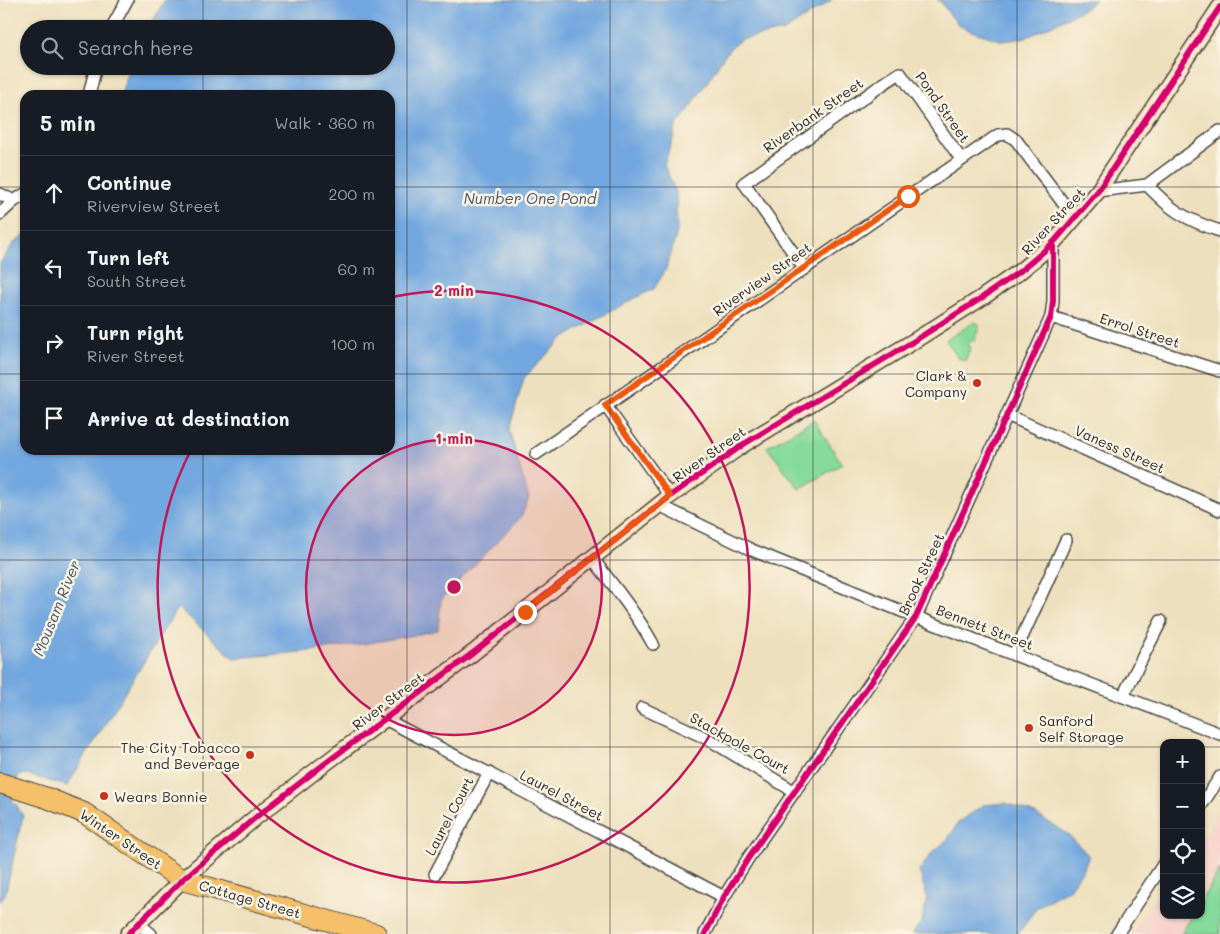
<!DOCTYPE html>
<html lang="en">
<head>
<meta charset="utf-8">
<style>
  :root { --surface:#171b24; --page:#20242c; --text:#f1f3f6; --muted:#9ea1a6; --line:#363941 }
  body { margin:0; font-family:Mali,sans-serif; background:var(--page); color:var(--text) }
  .controls { position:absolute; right:15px; bottom:15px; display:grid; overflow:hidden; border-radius:10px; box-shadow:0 1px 4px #0004 }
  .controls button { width:45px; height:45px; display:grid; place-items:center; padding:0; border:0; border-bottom:1px solid var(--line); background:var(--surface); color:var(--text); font:25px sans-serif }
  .stop { position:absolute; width:15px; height:15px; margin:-11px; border:4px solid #ea580c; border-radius:50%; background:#fff }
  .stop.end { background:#ea580c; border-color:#fff; box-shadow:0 1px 5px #0008 }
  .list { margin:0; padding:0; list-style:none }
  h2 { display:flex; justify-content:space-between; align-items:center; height:65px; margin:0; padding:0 20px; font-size:21px }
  h2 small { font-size:16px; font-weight:400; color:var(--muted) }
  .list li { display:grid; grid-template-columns:32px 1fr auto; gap:15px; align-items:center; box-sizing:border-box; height:75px; padding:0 20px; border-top:1px solid var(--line) }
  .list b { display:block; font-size:19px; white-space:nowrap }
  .list p { margin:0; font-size:16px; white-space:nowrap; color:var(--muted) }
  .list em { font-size:16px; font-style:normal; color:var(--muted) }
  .icon { flex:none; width:28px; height:28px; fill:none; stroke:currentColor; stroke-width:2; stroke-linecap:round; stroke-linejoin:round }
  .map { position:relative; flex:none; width:1220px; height:934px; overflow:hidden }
  .search { position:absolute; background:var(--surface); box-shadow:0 1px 4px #0004; left:20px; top:20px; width:375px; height:55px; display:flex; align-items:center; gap:12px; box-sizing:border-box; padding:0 18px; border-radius:28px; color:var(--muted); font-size:19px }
  .panel { position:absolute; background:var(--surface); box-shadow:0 1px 4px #0004; left:20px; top:90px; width:375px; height:365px; border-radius:15px }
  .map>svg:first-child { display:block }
  .built { fill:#f7d1c9 }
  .green { fill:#86da9b; stroke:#588263 }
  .water { fill:#72a7df; stroke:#4e6985 }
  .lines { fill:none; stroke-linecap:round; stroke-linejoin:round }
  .street-casing { stroke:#484641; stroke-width:14 }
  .secondary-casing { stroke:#484641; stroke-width:18 }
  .highway-casing { stroke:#484641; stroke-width:22 }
  .street { stroke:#fff; stroke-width:11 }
  .secondary { stroke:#fbe6c4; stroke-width:15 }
  .highway { stroke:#f6c06b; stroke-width:20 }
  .cycleway-casing { stroke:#fcf5e5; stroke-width:9 }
  .cycleway { stroke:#d6006c; stroke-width:6 }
  .route { stroke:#ea580c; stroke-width:6 }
  .grid { fill:none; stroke:#2b2b2b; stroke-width:1; stroke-opacity:0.55 }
  .ring { fill:none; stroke:#c2185b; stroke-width:2.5 }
  .poi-dot { fill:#c8321e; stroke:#fcf5e5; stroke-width:2 }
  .labels { text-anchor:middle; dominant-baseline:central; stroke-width:5; stroke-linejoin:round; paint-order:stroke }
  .street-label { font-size:14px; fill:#2b2b2b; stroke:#fcf5e5 }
  .poi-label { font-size:14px; fill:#2b2b2b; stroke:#fcf5e5; text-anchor:end }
  .water-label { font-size:15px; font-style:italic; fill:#44566a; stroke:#fcf5e5 }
  .centre { fill:#c2185b; stroke:#fcf5e5; stroke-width:2.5 }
  .ring-label { font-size:15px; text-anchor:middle; font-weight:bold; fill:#c2185b; stroke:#fcf5e5; stroke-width:5; stroke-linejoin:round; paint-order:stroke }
</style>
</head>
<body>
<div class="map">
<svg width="1220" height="934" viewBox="0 0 1220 934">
  <rect width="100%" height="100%" fill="#fcf5e5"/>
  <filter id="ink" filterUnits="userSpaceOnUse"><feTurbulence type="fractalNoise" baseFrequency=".02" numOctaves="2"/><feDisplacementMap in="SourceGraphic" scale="10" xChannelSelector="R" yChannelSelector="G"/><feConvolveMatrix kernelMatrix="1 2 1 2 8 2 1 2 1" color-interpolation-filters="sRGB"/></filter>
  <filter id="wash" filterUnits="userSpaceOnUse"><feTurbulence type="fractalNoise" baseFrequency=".0096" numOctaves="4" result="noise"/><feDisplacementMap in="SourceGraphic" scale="20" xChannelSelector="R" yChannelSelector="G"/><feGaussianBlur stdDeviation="1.12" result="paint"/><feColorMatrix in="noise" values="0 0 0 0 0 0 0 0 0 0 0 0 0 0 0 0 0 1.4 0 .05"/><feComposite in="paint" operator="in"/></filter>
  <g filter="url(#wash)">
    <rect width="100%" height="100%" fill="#eee0be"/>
    <path class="built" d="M1220,811V934H1131L1164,884V915H1201V841Z"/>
    <g class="green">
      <path d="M974,322L980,325L974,341L971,340L968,346L971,347L965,361L958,358L946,340Z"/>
      <path d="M814,420L842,464L799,489L767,447Z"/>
      <path d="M1220,870V934H1181L1193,915H1201V901Z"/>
    </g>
    <g class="water">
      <path d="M165,0H832L784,31L743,39L734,44L724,56L691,107L676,126L672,142L664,165L676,192L677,233L666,269L654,289L631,300L563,338L524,378L509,430L529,498L521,517L441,600L438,630C370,645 301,653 233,658L178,607L67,786L24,774L18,776L12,801L16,804L23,816L5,895L0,902V263L14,243L25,235V450H390V95H121L130,66H386V29H148Z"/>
      <path d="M937,0H1095L1084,9L1032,35L1018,39L1003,41L971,31L959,25L951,16L941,2Z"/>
      <path d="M1006,803L1035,814L1068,834L1089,856L1082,871L1069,889L1037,907L1018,934H912L922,921L927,897L919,871L931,854L948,839L958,823L983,805Z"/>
    </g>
  </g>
  <g filter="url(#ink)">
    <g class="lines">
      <defs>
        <g id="street">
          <path d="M111,29L127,0"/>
          <path d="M89,95L96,66"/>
          <path d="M1147,185C1153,191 1160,198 1167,204C1182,217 1201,225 1220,231"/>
          <path d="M1098,191L1147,185L1220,131"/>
          <path d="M0,194L14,201"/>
          <path d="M0,214L14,201L25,194"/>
          <path d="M804,268L744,183L883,84L900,73L961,159"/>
          <path d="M1051,317L1220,371"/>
          <path d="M605,405L670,496"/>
          <path d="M1007,415L1220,510"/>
          <path d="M536,454L998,135L1007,134L1016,140L1075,219"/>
          <path d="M659,505L752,550L916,617L1220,734"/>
          <path d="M592,558C614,586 636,613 653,644"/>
          <path d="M1014,655L1066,540"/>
          <path d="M1123,696L1161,621"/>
          <path d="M642,708L710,740L795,792"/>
          <path d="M385,719L724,897"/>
          <path d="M1201,806L1220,777"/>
          <path d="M435,874L489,773"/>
          <path d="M138,923L151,934"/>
          <path d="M705,934L724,897L749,857L916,617L1051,317L1053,301V243"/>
          <path d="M1117,934L1164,863"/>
        </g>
        <path id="secondary" d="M128,934L182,880L256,817L323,765L473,653L670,496L744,444L914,341L983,297L1019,272L1036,258L1053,243L1098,191L1220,7"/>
        <path id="highway" d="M0,783L47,798L84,813L182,880L376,934"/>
      </defs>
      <use href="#street" class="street-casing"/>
      <use href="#secondary" class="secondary-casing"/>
      <use href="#highway" class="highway-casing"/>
      <use href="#street" class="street"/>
      <use href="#secondary" class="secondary"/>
      <use href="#highway" class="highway"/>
      <defs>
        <g id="cycleway">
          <path d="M128,934L182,880L256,817L323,765L473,653L670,496L744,444L914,341L983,297L1019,272L1036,258L1053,243L1098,191L1220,7"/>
          <path d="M705,934L724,897L749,857L916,617L1051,317L1053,301V243"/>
        </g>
      </defs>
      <use href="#cycleway" class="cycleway-casing"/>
      <use href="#cycleway" class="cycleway"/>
    </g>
  </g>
  <g class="lines" filter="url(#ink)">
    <path class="route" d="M525,612L670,496L605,405L908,196"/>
  </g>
  <path class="grid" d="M203,0V29M407,0V934M610,0V934M813,0V934M1017,0V934M203,66V95M0,187H25M390,187H1220M0,374H25M390,374H1220M203,450V934M0,560H1220M0,747H1164M1201,747H1220"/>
  <circle cx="454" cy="587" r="148" fill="#c2185b" fill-opacity=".12"/>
  <g class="ring">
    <circle cx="454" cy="587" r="148"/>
    <path d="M392 297A296 296 0 1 1 191 450"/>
  </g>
  <g class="poi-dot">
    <circle cx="977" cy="383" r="5"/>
    <circle cx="1029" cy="728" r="5"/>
    <circle cx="250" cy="755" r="5"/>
    <circle cx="104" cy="796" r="5"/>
  </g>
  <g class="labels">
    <g class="street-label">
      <text transform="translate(943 107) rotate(55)">Pond Street</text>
      <text transform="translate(813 115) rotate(-35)">Riverbank Street</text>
      <text transform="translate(1053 221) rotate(-47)">River Street</text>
      <text transform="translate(762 279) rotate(-35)">Riverview Street</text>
      <text transform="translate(1140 330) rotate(18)">Errol Street</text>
      <text transform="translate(1120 449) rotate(24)">Vaness Street</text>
      <text transform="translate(709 454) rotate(-35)">River Street</text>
      <text transform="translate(921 574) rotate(-65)">Brook Street</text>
      <text transform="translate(985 627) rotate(21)">Bennett Street</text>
      <text transform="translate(388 701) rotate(-37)">River Street</text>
      <text transform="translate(740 743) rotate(29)">Stackpole Court</text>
      <text transform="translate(562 795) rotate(28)">Laurel Street</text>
      <text transform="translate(449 816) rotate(-62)">Laurel Court</text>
      <text transform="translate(121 839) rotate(34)">Winter Street</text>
      <text transform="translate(250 899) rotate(16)">Cottage Street</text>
    </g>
    <g class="poi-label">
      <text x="967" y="375">Clark &amp;<tspan x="967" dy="16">Company</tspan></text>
      <text x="1039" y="720" text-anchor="start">Sanford<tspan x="1039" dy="16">Self Storage</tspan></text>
      <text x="240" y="747">The City Tobacco<tspan x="240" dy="16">and Beverage</tspan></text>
      <text x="114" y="796" text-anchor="start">Wears Bonnie</text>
    </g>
    <g class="water-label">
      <text x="530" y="198">Number One Pond</text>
      <text transform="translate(56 608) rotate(-68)">Mousam River</text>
    </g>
  </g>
  <circle cx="454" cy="587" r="8" class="centre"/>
  <g class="ring-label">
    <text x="454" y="296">2 min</text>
    <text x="454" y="444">1 min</text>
  </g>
</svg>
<div class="controls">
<button>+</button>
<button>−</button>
<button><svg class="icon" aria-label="locate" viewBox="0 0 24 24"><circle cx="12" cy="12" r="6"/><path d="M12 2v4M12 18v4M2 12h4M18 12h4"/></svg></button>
<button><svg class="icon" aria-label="layers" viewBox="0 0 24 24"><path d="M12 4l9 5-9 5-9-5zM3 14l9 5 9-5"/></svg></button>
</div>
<div class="stop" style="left:908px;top:196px"></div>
<div class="stop end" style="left:525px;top:612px"></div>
<div class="search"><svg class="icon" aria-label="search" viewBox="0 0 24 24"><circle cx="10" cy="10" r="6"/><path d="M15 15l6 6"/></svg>Search here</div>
<section class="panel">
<h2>5 min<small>Walk · 360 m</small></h2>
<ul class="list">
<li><svg class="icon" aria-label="ahead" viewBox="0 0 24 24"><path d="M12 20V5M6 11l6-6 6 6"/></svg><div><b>Continue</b><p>Riverview Street</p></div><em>200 m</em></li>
<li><svg class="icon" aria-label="left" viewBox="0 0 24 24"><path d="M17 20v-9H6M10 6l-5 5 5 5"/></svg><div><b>Turn left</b><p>South Street</p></div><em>60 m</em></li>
<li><svg class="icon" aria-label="right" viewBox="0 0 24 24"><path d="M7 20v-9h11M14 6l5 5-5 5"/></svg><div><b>Turn right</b><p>River Street</p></div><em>100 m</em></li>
<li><svg class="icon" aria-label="arrive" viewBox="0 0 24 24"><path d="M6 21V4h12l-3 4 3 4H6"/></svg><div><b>Arrive at destination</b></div></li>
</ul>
</section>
</div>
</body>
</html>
